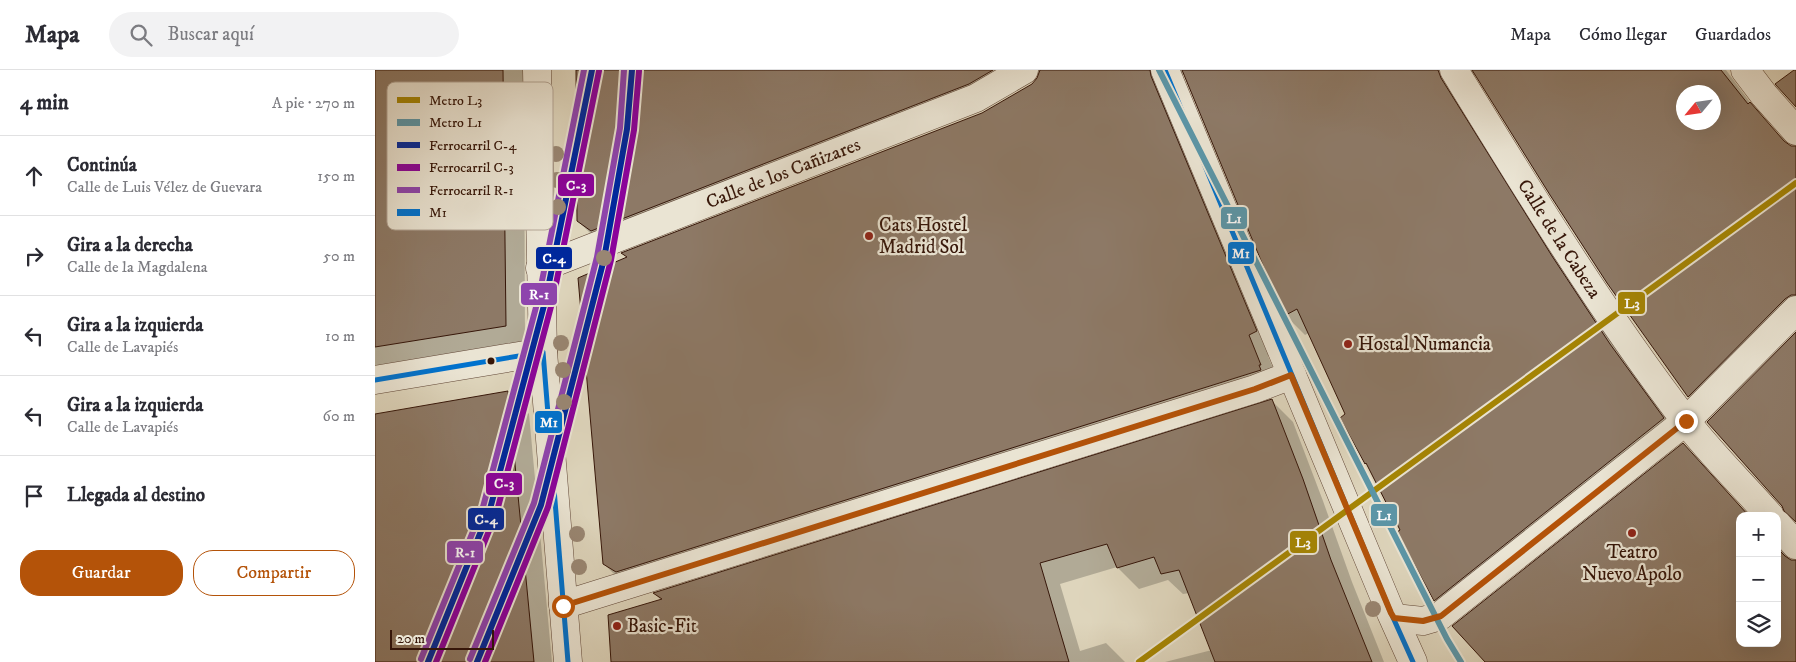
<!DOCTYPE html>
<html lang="es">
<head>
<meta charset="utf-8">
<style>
  :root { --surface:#fff; --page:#f2f2f3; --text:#2b2b33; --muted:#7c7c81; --line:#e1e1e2; --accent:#b45309 }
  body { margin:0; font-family:"IM FELL DW Pica",serif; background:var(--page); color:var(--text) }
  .controls { position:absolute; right:15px; bottom:15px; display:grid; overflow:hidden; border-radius:10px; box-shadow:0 5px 20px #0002 }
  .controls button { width:45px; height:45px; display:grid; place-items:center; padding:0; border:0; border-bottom:1px solid var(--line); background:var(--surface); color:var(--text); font:25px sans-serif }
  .compass { position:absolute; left:1301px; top:15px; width:45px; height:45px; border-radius:50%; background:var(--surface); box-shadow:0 5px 20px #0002; rotate:241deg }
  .scale { position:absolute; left:15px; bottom:12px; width:104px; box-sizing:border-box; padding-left:5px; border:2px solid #361609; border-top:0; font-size:14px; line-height:18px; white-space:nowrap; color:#361609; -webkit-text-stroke:4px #eae4d3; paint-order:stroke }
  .stop { position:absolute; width:15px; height:15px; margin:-11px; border:4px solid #b45309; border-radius:50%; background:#fff }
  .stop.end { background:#b45309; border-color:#fff; box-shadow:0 1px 5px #0008 }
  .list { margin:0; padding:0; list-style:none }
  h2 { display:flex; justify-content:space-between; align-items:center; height:65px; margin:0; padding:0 20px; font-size:21px }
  h2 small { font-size:16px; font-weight:400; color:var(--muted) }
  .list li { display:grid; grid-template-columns:32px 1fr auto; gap:15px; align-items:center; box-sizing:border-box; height:80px; padding:0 20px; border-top:1px solid var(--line) }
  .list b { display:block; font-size:19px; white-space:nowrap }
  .list p { margin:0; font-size:16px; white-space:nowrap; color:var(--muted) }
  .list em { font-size:16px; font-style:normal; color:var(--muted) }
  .actions { display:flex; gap:10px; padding:15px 20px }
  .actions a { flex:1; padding:11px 0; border:1px solid var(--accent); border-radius:20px; text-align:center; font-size:18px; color:var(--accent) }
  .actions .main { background:var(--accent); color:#fff }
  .icon { flex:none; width:28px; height:28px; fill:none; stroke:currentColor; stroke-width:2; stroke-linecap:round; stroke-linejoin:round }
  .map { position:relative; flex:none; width:1421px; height:592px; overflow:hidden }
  header { display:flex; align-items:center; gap:30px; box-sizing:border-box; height:70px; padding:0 25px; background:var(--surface); border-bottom:1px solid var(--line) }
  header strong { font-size:24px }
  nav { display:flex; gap:28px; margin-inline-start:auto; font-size:18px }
  .search { width:350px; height:45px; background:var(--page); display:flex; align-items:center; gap:12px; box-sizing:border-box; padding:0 18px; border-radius:28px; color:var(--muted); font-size:19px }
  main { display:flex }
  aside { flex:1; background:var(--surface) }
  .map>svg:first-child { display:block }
  .shadow { fill:#0003; fill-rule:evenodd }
  .building { fill:#8d7966; stroke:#361609; fill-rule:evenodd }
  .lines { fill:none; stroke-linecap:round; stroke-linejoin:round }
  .minor-casing { stroke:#604636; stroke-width:29 }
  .minor { stroke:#eae4d3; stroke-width:28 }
  .bus-1-casing { stroke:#eae4d3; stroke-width:9 }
  .bus-1 { stroke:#0072ce; stroke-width:5 }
  .rail-1-casing { stroke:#eae4d3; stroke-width:10 }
  .rail-2-casing { stroke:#eae4d3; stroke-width:10 }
  .rail-3-casing { stroke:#eae4d3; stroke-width:10 }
  .rail-1 { stroke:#00289c; stroke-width:6 }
  .rail-2 { stroke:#8b039b; stroke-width:6 }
  .rail-3 { stroke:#8e44ad; stroke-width:6 }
  .metro-1-casing { stroke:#eae4d3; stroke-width:10 }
  .metro-2-casing { stroke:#eae4d3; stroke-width:10 }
  .metro-1 { stroke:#a58504; stroke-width:6 }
  .metro-2 { stroke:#5b96a8; stroke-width:6 }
  .tree { fill:#998672 }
  .route { stroke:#b45309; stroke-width:6 }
  .poi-dot { fill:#8f2418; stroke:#eae4d3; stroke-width:2 }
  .bus-dot { fill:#361609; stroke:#eae4d3; stroke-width:2 }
  .labels { text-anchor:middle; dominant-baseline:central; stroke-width:4.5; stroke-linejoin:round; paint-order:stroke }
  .street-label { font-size:19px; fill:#361609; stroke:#eae4d3 }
  .poi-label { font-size:19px; fill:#361609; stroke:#eae4d3; text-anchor:start }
  .key { fill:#eae4d3; stroke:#b4a696; stroke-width:1 }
  .key-label { font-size:14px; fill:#361609 }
  .line-badge { stroke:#eae4d3; stroke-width:2 }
  .badge-label { font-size:14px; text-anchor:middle; font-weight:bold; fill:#fff }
</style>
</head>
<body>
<header>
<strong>Mapa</strong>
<div class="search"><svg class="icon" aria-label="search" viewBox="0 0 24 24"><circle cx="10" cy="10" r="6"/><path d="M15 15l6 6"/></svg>Buscar aquí</div>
<nav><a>Mapa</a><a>Cómo llegar</a><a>Guardados</a></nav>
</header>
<main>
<aside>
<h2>4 min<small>A pie · 270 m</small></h2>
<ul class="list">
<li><svg class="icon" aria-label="ahead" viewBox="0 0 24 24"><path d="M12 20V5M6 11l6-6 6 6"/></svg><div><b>Continúa</b><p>Calle de Luis Vélez de Guevara</p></div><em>150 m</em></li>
<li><svg class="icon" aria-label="right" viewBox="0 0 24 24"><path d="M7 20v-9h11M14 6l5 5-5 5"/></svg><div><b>Gira a la derecha</b><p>Calle de la Magdalena</p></div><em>50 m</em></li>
<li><svg class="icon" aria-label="left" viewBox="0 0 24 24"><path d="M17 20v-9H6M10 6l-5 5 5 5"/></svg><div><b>Gira a la izquierda</b><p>Calle de Lavapiés</p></div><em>10 m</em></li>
<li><svg class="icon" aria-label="left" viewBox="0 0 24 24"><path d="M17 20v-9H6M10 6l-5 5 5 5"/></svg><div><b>Gira a la izquierda</b><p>Calle de Lavapiés</p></div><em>60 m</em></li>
<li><svg class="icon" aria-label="arrive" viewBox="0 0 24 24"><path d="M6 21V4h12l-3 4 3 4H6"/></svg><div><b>Llegada al destino</b></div></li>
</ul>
<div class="actions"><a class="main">Guardar</a><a>Compartir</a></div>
</aside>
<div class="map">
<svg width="1421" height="592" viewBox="0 0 1421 592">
  <rect width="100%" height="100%" fill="#ded5bc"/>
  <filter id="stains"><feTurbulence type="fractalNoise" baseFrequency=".004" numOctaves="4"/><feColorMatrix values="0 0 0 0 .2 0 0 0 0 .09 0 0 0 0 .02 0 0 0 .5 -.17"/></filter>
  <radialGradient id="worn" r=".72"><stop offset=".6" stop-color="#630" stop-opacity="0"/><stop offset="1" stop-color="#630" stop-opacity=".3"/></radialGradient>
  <g class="shadow">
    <path d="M0,0H149L150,276L0,301Z"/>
    <path d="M202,0H1351L1380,39L1415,76L1421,77V258L1333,346L1314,326L1102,5L1091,7L1308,369L1079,550L1060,530L934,263L930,265L910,245L810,4L804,6L901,281L893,286L905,315L249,514L229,494L607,44L658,14L664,5L614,34L223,171L203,151ZM1308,22H1338V52H1308Z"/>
    <path d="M133,322L154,344L177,592H0V345Z"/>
    <path d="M897,331L918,352L948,431L977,512L1009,592H790L837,580L815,523L808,524L793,510L764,519L742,497L685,514L705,581L731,573L750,592H237L286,530L280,524Z"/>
    <path d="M1308,375L1375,446H1365V573H1402V475L1416,491H1421V592H1112Z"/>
  </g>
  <g class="building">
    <path d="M0,0H128L131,256L0,277Z"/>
    <path d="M201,0H618L594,14L216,161L202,151Z"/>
    <path d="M665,0H775L776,6L882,261L874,265L886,295H884L886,300L241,502L228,494L203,208L252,187L246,183L607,43L657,14L662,8Z"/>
    <path d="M807,0H1063L1066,8L1177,186L1235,274L1289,348L1059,531L1022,462L1025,460L991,393L990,394L965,348L970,344L922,239L909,246Z"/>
    <path d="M1097,0H1346L1373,34L1375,32L1409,71L1416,76H1421V225H1416L1410,229L1313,327L1232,213L1175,125ZM1308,22H1338V52H1308Z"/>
    <path d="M1419,0H1421V37L1400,14Z"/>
    <path d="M1421,262V452L1409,441L1407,436L1332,352Z"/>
    <path d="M133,321L159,592H0V344Z"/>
    <path d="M897,329L928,409L956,490L997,592H840L804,500L786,504L779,487L742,498L732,474L665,493L694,592H236L233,545L287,529L278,523Z"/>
    <path d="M1308,373L1374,446H1365V573H1402V478L1410,486L1416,490H1421V592H1110L1077,556Z"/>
  </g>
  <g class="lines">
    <defs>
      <g id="minor">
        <path d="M162,0L168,282L193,592"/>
        <path d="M790,0L1016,543L1038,592"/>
        <path id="s1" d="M1079,0C1152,119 1225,239 1310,350C1335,383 1367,414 1395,446"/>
        <path d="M1370,0L1389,25L1421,61"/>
        <path id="s2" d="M165,198L601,28L649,0"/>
        <path d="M0,310L168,282"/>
        <path d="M1402,454L1421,475"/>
        <path d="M188,535L880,319L917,305"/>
        <path d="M1019,548L1048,551L1065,546L1311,351L1421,240"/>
      </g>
    </defs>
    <use href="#minor" class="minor-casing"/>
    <use href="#minor" class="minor"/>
    <defs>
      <g id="bus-1">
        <path d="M790,0L1016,543L1038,592"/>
        <path d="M0,310L168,282L193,592"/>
      </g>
    </defs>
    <use href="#bus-1" class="bus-1-casing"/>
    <use href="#bus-1" class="bus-1"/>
    <defs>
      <g id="rail-1">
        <path d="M53,592L115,439L171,228L217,0"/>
        <path d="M102,592L166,435L229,189L252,59L257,0"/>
      </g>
      <g id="rail-2">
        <path d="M61,592L122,441L178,229L224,1"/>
        <path d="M110,592L173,437L236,190L259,60L264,1"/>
      </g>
      <g id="rail-3">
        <path d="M46,589L108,437L164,226L209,0"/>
        <path d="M95,589L159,433L222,187L245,58L249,0"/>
      </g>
    </defs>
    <use href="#rail-1" class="rail-1-casing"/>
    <use href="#rail-2" class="rail-2-casing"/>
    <use href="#rail-3" class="rail-3-casing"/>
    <use href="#rail-1" class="rail-1"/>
    <use href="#rail-2" class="rail-2"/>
    <use href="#rail-3" class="rail-3"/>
    <defs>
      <path id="metro-1" d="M764,592L1421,113"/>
      <path id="metro-2" d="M784,0L1072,569L1086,592"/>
    </defs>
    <use href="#metro-1" class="metro-1-casing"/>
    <use href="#metro-2" class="metro-2-casing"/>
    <use href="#metro-1" class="metro-1"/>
    <use href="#metro-2" class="metro-2"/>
  </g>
  <g class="tree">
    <circle cx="181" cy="84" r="8"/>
    <circle cx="182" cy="110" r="8"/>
    <circle cx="183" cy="137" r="8"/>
    <circle cx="229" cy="188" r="8"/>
    <circle cx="186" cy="273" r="8"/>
    <circle cx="188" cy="300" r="8"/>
    <circle cx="189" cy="332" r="8"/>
    <circle cx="202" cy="464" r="8"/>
    <circle cx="204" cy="497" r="8"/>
    <circle cx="998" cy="539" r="8"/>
  </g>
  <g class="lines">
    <path class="route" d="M188,536L880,319L916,305L1016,543L1019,548L1048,551L1066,546L1311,351"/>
  </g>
  <g class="poi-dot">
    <circle cx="494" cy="166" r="5"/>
    <circle cx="973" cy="274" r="5"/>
    <circle cx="1257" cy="463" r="5"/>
    <circle cx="242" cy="556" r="5"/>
  </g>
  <circle class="bus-dot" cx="116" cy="291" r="4.5"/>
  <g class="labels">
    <g class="street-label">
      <text stroke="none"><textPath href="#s2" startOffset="261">Calle de los Cañizares</textPath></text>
      <text stroke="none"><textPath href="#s1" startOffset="199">Calle de la Cabeza</textPath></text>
    </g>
    <g class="poi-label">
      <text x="504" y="155">Cats Hostel<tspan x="504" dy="22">Madrid Sol</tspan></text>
      <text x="983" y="274">Hostal Numancia</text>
      <text x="1257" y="482" text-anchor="middle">Teatro<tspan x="1257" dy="22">Nuevo Apolo</tspan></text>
      <text x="252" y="556">Basic-Fit</text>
    </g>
  </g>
  <rect x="12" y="12" width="166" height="148" rx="8" class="key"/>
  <rect x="22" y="27" width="23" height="6" fill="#a58504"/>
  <rect x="22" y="49" width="23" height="7" fill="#5b96a8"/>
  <rect x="22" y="72" width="23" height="6" fill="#00289c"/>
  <rect x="22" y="94" width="23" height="7" fill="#8b039b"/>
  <rect x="22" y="117" width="23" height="6" fill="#8e44ad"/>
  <rect x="22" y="139" width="23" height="7" fill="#0072ce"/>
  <g class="key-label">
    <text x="54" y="35">Metro L3</text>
    <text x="54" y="57">Metro L1</text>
    <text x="54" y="80">Ferrocarril C-4</text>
    <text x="54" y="102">Ferrocarril C-3</text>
    <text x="54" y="125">Ferrocarril R-1</text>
    <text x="54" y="147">M1</text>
  </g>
  <g class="line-badge">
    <rect x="182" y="103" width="38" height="24" rx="5" fill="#8b039b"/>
    <rect x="845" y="136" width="28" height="24" rx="5" fill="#5b96a8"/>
    <rect x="852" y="171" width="28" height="24" rx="5" fill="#0072ce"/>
    <rect x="160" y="176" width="38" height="24" rx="5" fill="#00289c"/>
    <rect x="145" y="212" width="38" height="24" rx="5" fill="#8e44ad"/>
    <rect x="1242" y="221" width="29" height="24" rx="5" fill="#a58504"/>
    <rect x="159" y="340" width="29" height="24" rx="5" fill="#0072ce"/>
    <rect x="110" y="402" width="38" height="24" rx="5" fill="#8b039b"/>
    <rect x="995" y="433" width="28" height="24" rx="5" fill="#5b96a8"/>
    <rect x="92" y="437" width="38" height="24" rx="5" fill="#00289c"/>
    <rect x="914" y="460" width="29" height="24" rx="5" fill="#a58504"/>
    <rect x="71" y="470" width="38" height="24" rx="5" fill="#8e44ad"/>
  </g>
  <g class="badge-label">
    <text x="201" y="120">C-3</text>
    <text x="859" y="153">L1</text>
    <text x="866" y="188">M1</text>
    <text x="179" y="193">C-4</text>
    <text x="164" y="229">R-1</text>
    <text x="1257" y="238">L3</text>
    <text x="174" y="357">M1</text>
    <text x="129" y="418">C-3</text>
    <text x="1009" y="450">L1</text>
    <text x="111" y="454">C-4</text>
    <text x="928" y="477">L3</text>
    <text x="90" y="487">R-1</text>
  </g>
  <rect width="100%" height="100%" filter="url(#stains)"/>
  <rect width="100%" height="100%" fill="url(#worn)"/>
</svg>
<div class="controls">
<button>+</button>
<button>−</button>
<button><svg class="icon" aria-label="layers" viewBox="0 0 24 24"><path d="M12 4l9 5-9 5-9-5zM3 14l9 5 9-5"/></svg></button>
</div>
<svg class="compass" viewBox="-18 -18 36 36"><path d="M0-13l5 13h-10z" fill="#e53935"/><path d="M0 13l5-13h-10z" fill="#7c7c81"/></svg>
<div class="scale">20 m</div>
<div class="stop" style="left:188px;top:536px"></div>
<div class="stop end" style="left:1311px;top:351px"></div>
</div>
</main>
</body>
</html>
